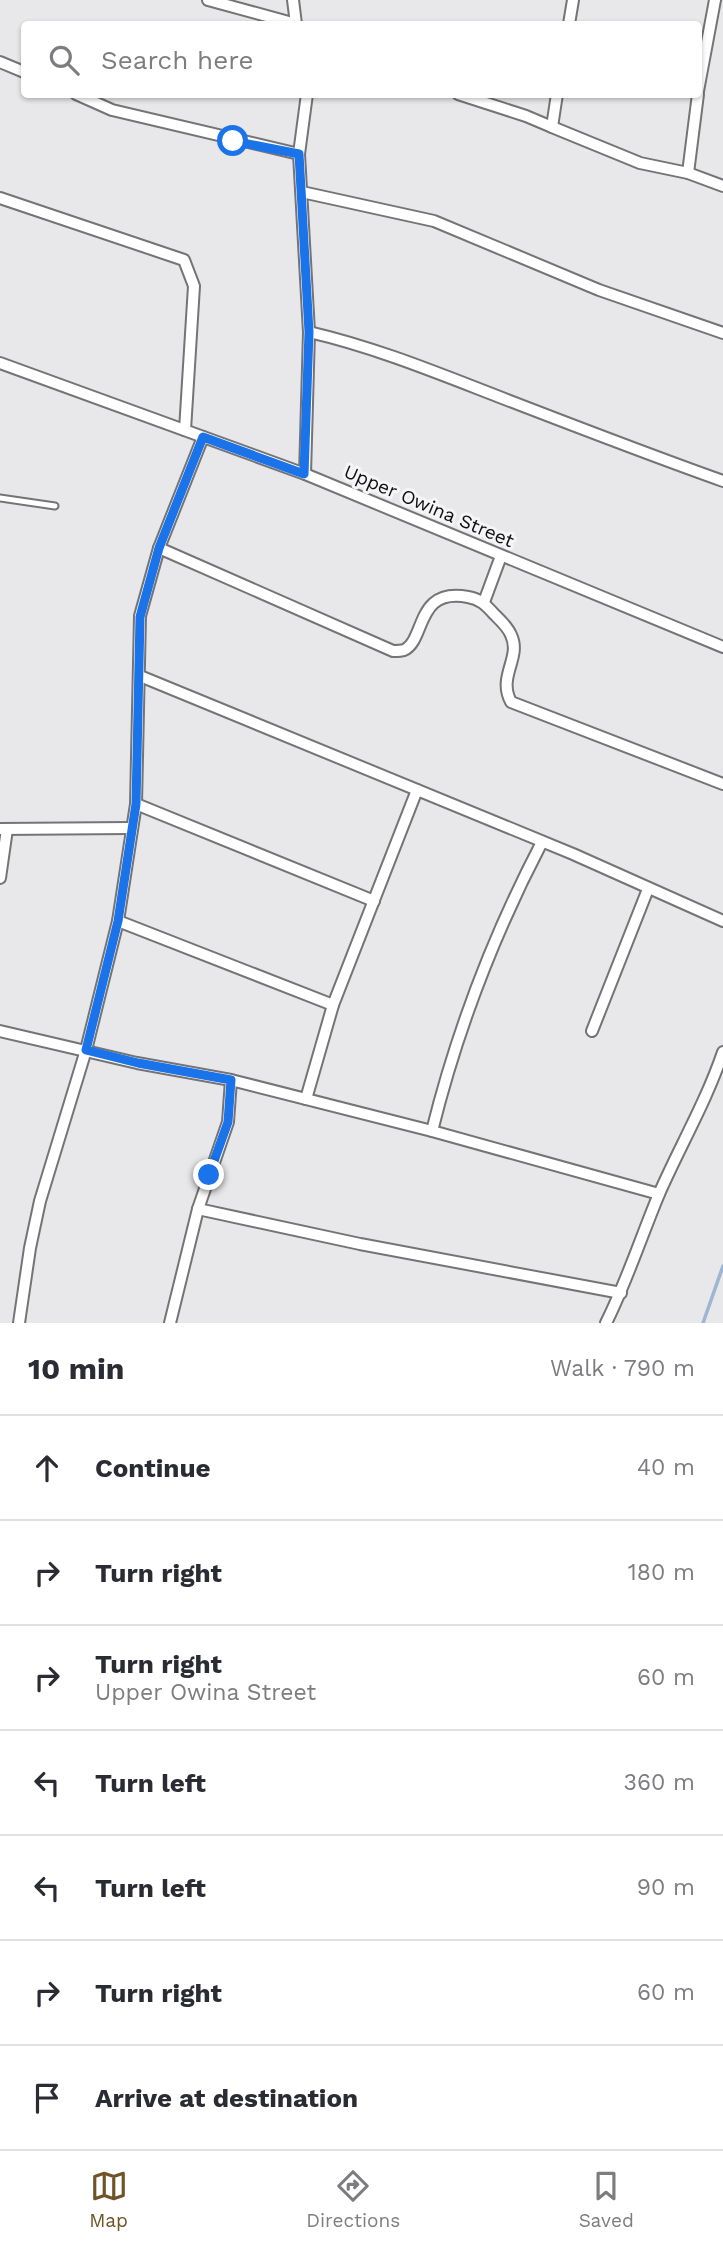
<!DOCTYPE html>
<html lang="en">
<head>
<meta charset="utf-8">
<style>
  :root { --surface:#fff; --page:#f2f2f3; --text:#2b2b33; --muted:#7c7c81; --line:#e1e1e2; --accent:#6f5427 }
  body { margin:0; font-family:"Work Sans",sans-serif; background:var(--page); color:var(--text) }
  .stop { position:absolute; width:21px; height:21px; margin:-16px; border:5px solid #1a73e8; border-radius:50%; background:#fff }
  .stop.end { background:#1a73e8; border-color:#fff; box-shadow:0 2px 7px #0008 }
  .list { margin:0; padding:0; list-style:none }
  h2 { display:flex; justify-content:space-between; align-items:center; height:91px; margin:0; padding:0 28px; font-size:30px }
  h2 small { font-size:23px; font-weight:400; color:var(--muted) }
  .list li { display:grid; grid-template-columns:46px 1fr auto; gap:21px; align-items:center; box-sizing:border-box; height:105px; padding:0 28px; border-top:2px solid var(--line) }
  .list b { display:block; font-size:26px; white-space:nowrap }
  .list p { margin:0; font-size:23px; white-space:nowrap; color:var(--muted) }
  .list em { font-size:23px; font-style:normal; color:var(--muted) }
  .icon { flex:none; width:38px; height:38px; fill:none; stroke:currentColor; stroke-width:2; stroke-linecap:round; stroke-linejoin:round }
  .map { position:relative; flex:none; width:723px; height:1323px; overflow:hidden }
  .search { position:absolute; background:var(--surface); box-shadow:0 2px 5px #0004; left:21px; right:21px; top:21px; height:77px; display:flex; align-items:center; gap:18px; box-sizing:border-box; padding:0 24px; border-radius:7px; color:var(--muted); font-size:26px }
  .sheet { height:826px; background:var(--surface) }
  nav { display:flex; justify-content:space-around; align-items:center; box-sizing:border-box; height:98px; border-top:2px solid var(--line); background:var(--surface); font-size:19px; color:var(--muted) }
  nav a { display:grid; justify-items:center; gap:4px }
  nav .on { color:var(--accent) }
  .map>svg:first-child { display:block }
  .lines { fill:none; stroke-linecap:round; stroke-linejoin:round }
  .stream { stroke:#9eb5d3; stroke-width:3.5 }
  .service-casing { stroke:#747476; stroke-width:9 }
  .minor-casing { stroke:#747476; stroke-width:14 }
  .service { stroke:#fff; stroke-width:5 }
  .minor { stroke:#fff; stroke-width:10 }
  .route { stroke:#1a73e8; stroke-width:9 }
  .labels { text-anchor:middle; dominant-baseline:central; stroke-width:6; stroke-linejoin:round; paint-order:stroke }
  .street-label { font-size:19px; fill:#0e0e0e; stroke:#f5f5f7 }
</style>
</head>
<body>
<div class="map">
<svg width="723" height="1323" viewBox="0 0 723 1323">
  <rect width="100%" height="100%" fill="#e8e8ea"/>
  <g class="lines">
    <path class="stream" d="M703,1323L723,1266"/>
    <defs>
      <path id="service" d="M0,498L55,506"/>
      <g id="minor">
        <path d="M208,0L296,24"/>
        <path d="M293,0L296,24"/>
        <path d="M569,24L573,0"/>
        <path d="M0,62L24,72"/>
        <path d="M698,91L715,0"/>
        <path d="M76,94L112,110L299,154"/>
        <path d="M458,94L526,116L552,127L557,94"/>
        <path d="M552,127L640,163L688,173L723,186"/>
        <path d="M688,173L698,94"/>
        <path d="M302,192L434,221L599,290L723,333"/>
        <path d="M0,198L184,260L194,286L185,430"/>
        <path d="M309,332C374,347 435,372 497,396C572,425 647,454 723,481"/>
        <path d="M0,363L305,474L723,647"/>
        <path d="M305,474L309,332L299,154L307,94"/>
        <path d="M159,548L393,651C397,651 401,651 404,650C426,640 415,587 468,597C480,599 486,605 494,614C500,620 508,627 511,635C522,658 497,676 511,702L723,784"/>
        <path d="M484,602L501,556"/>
        <path d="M140,676L573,854L723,921"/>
        <path d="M136,804L374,901"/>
        <path d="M0,829L131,828"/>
        <path d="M0,878L7,829"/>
        <path d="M118,921L333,1005"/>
        <path d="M0,1031L137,1063L231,1080L432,1131L659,1194"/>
        <path d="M592,1031L648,889"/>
        <path d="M306,1099L333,1005L417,790"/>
        <path d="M432,1131C457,1030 494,934 542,842"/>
        <path d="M198,1209L360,1244L621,1293"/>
        <path d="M19,1323L30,1248L40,1201L86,1050L118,921L136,804L140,616L159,548L203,437"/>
        <path d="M170,1323L198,1209L228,1122L231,1080"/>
        <path d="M606,1323C627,1281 641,1237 659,1194C680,1146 706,1102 723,1052"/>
      </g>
    </defs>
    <use href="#service" class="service-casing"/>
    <use href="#minor" class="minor-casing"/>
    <use href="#service" class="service"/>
    <use href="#minor" class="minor"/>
  </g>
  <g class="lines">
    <path class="route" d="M209,1175L228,1122L231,1080L138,1063L86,1050L118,921L136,804L140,617L159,548L203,437L304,474L309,332L299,154L233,141"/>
  </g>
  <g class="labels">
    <g class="street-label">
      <text transform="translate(429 506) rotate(23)">Upper Owina Street</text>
    </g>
  </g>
</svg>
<div class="stop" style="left:233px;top:141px"></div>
<div class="stop end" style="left:209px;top:1175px"></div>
<div class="search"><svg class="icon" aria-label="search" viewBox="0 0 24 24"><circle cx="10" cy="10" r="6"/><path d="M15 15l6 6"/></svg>Search here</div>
</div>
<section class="sheet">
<h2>10 min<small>Walk · 790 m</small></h2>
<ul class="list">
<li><svg class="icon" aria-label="ahead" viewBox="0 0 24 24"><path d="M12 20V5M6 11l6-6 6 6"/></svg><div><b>Continue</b></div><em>40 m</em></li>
<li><svg class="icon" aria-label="right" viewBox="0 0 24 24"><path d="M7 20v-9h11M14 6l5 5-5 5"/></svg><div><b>Turn right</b></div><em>180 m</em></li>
<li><svg class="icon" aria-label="right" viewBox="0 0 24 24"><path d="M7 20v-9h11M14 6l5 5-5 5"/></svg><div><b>Turn right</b><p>Upper Owina Street</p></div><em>60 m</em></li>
<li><svg class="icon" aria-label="left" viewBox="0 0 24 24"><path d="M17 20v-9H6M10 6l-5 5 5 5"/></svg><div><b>Turn left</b></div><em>360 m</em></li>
<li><svg class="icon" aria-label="left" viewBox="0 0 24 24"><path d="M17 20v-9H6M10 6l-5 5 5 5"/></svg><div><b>Turn left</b></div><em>90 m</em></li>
<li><svg class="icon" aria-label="right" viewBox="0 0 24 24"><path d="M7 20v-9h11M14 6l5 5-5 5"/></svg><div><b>Turn right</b></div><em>60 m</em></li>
<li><svg class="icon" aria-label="arrive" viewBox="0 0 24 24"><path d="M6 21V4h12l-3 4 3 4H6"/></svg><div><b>Arrive at destination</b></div></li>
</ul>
</section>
<nav>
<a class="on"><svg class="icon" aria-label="map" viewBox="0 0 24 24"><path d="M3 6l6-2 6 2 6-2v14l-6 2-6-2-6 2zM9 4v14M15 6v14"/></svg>Map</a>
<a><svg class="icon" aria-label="directions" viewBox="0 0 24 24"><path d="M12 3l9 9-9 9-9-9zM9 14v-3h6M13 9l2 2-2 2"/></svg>Directions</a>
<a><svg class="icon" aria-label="saved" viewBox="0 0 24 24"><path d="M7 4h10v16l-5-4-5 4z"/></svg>Saved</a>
</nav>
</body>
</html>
